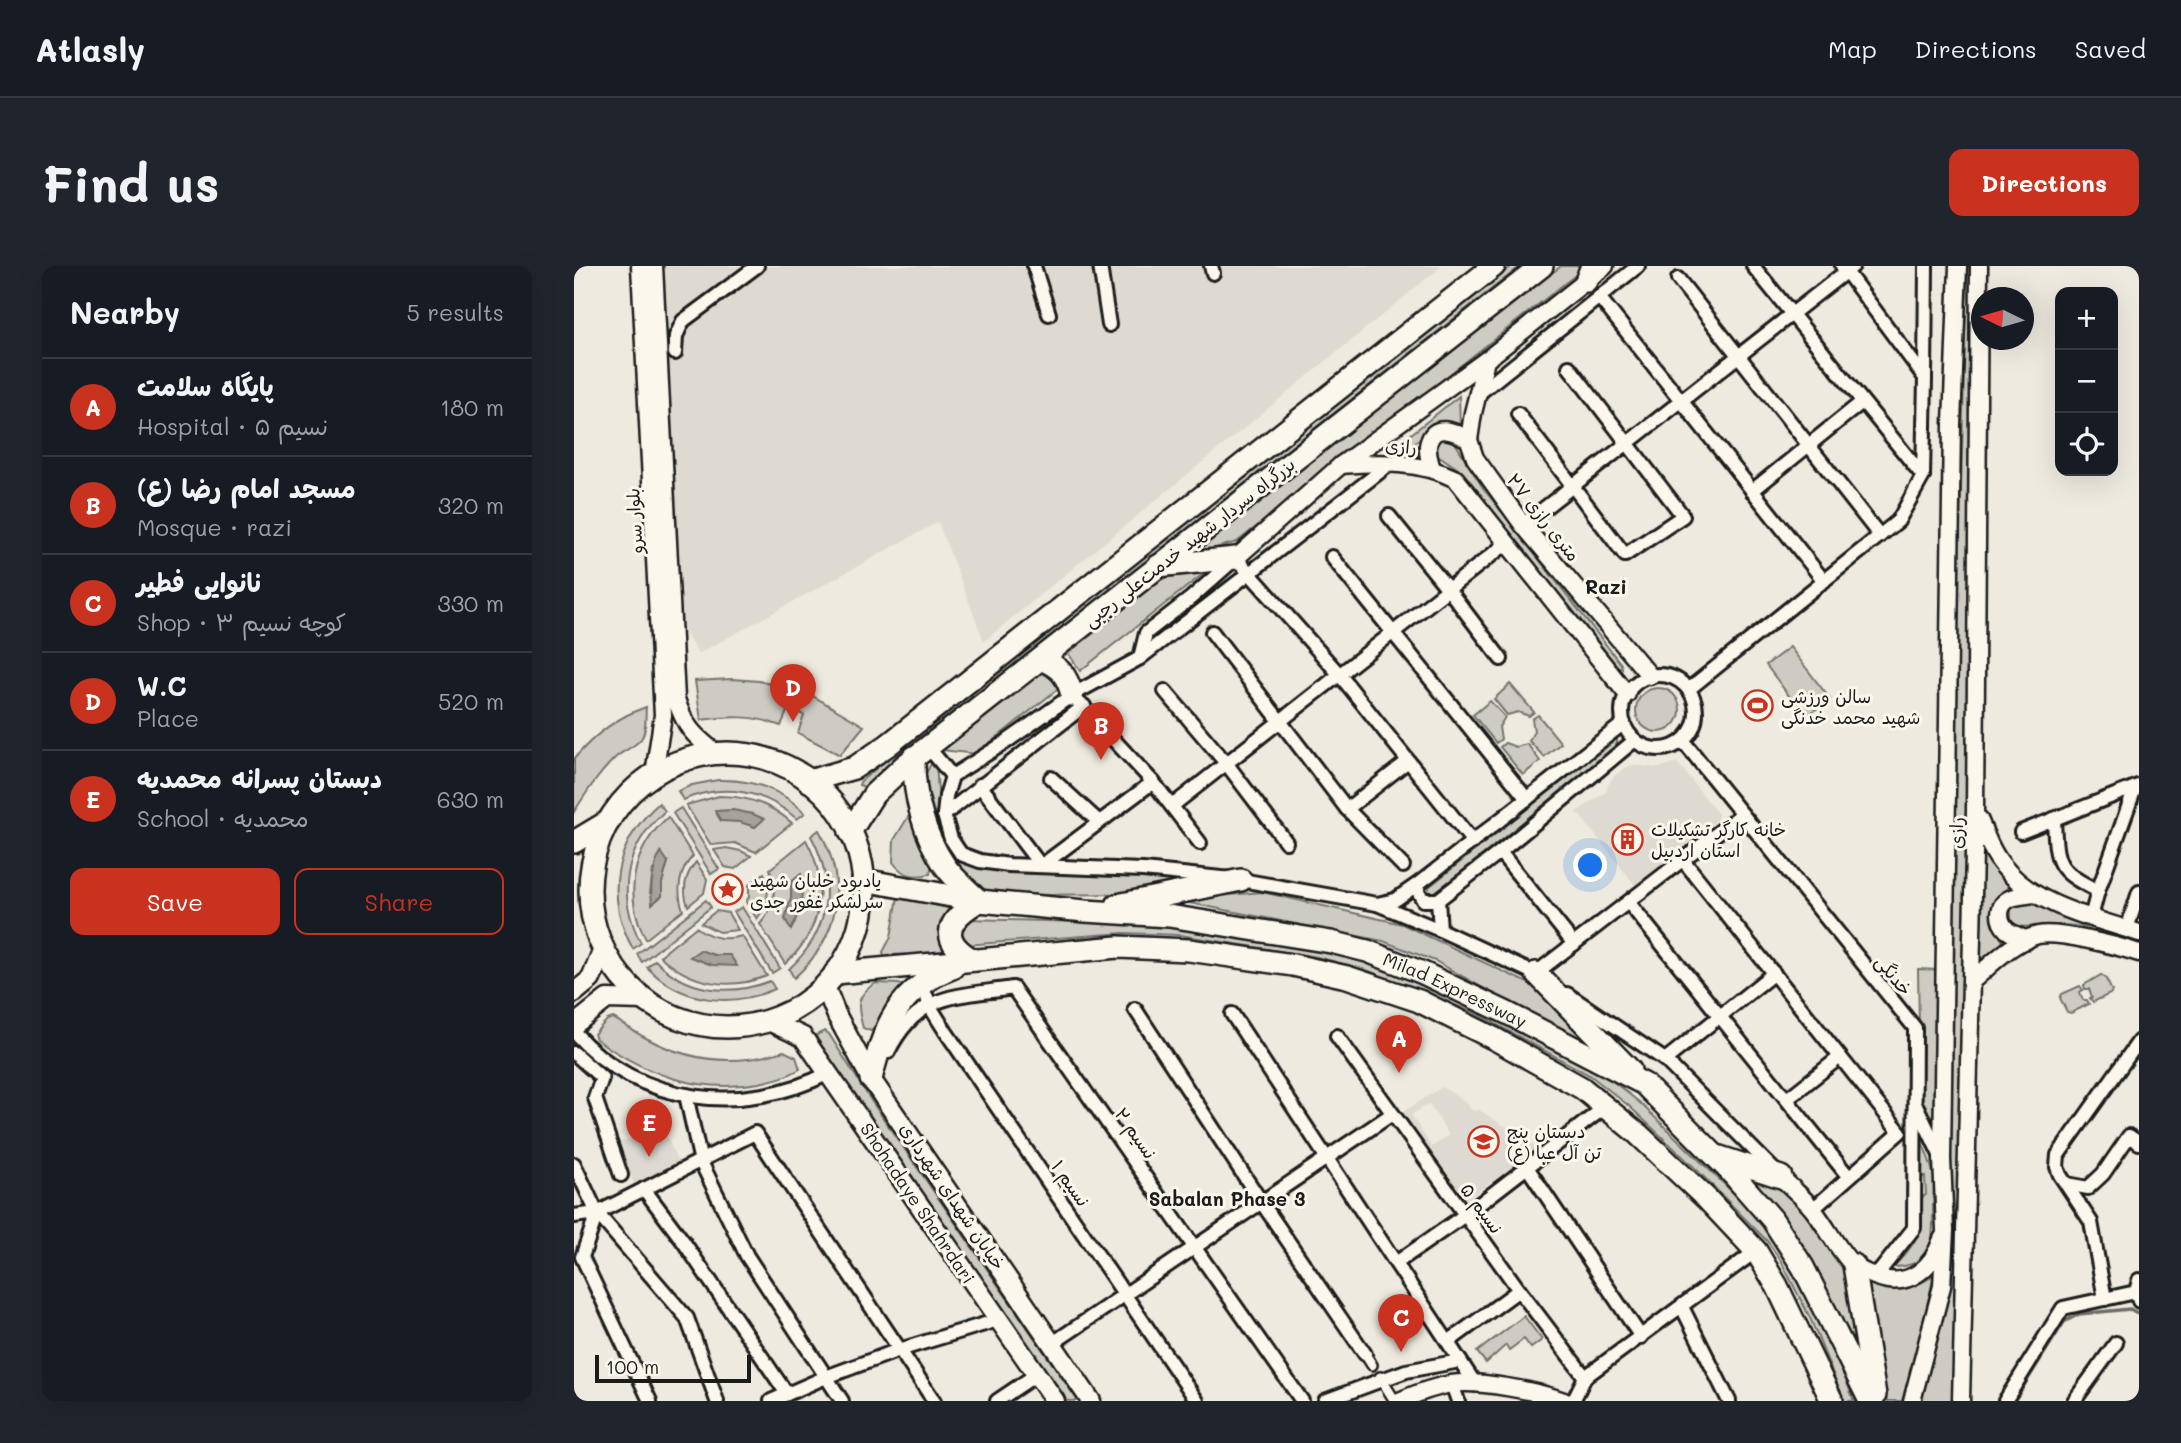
<!DOCTYPE html>
<html lang="en">
<head>
<meta charset="utf-8">
<style>
  :root { --surface:#171b24; --page:#20242c; --text:#f1f3f6; --muted:#9ea1a6; --line:#363941; --accent:#c8321e }
  body { margin:0; font-family:Mali,"Playpen Sans Arabic",sans-serif; background:var(--page); color:var(--text) }
  .controls { position:absolute; right:21px; top:21px; display:grid; overflow:hidden; border-radius:14px; box-shadow:0 7px 28px #0002 }
  .controls button { width:63px; height:63px; display:grid; place-items:center; padding:0; border:0; border-bottom:2px solid var(--line); background:var(--surface); color:var(--text); font:35px sans-serif }
  .compass { position:absolute; left:1397px; top:21px; width:63px; height:63px; border-radius:50%; background:var(--surface); box-shadow:0 7px 28px #0002; rotate:275deg }
  .scale { position:absolute; left:21px; bottom:18px; width:156px; box-sizing:border-box; padding-left:7px; border:4px solid #1c1c1c; border-top:0; font-size:19px; line-height:24px; white-space:nowrap; color:#1c1c1c; -webkit-text-stroke:5px #fbf7ec; paint-order:stroke }
  .you { position:absolute; left:1017px; top:600px; width:24px; height:24px; margin:-18px; border:5px solid #fff; border-radius:50%; background:#1a73e8; box-shadow:0 0 0 10px #1a73e833 }
  .badge { display:grid; place-items:center; width:46px; height:46px; border-radius:50%; background:var(--accent); color:#fff; font-size:23px; font-weight:700 }
  .pin { position:absolute; translate:-50% -58px; filter:drop-shadow(0 2px 4px #0008) }
  .pin::after { content:''; position:absolute; top:37px; width:24px; height:21px; background:inherit; clip-path:polygon(0 0,100% 0,50% 100%) }
  .list { margin:0; padding:0; list-style:none }
  h2 { display:flex; justify-content:space-between; align-items:center; height:91px; margin:0; padding:0 28px; font-size:30px }
  h2 small { font-size:23px; font-weight:400; color:var(--muted) }
  .list li { display:grid; grid-template-columns:46px 1fr auto; gap:21px; align-items:center; box-sizing:border-box; height:98px; padding:0 28px; border-top:2px solid var(--line) }
  .list b { display:block; font-size:26px; white-space:nowrap }
  .list p { margin:0; font-size:23px; white-space:nowrap; color:var(--muted) }
  .list em { font-size:23px; font-style:normal; color:var(--muted) }
  .actions { display:flex; gap:14px; padding:21px 28px }
  .actions a { flex:1; padding:16px 0; border:2px solid var(--accent); border-radius:14px; text-align:center; font-size:24px; color:var(--accent) }
  .actions .main { background:var(--accent); color:#fff }
  .icon { flex:none; width:38px; height:38px; fill:none; stroke:currentColor; stroke-width:2; stroke-linecap:round; stroke-linejoin:round }
  .map { position:relative; flex:none; width:1565px; height:1135px; overflow:hidden; border-radius:14px }
  header { display:flex; align-items:center; gap:42px; box-sizing:border-box; height:98px; padding:0 35px; background:var(--surface); border-bottom:2px solid var(--line) }
  header strong { font-size:33px }
  nav { display:flex; gap:38px; margin-inline-start:auto; font-size:24px }
  .intro { display:flex; align-items:center; justify-content:space-between; box-sizing:border-box; height:168px; padding:0 42px }
  h1 { margin:0; font-size:49px }
  .button { padding:18px 32px; border-radius:14px; background:var(--accent); color:#fff; font-size:24px; font-weight:700 }
  main { display:flex; gap:42px; padding:0 42px }
  aside { flex:1; background:var(--surface); border-radius:14px; box-shadow:0 7px 28px #0002 }
  .map>svg:first-child { display:block }
  .built { fill:#dedad1; fill-rule:evenodd }
  .green { fill:#ceccc2; stroke:#75746f; stroke-width:2; fill-rule:evenodd }
  .water { fill:#a6a39d; stroke:#6f6d69; stroke-width:2 }
  .lines { fill:none; stroke-linecap:round; stroke-linejoin:round }
  .stream { stroke:#6f6d69; stroke-width:3.5 }
  .pedestrian-casing { stroke:#1c1c1c; stroke-width:14 }
  .minor-casing { stroke:#1c1c1c; stroke-width:18 }
  .tertiary-casing { stroke:#1c1c1c; stroke-width:21 }
  .secondary-casing { stroke:#1c1c1c; stroke-width:23 }
  .trunk-casing { stroke:#1c1c1c; stroke-width:26 }
  .pedestrian { stroke:#fbf7ec; stroke-width:9 }
  .minor { stroke:#fbf7ec; stroke-width:12 }
  .tertiary { stroke:#fbf7ec; stroke-width:16 }
  .secondary { stroke:#fbf7ec; stroke-width:18 }
  .trunk { stroke:#fbf7ec; stroke-width:21 }
  .labels { text-anchor:middle; dominant-baseline:central; stroke-width:6; stroke-linejoin:round; paint-order:stroke }
  .street-label { font-size:18px; fill:#1c1c1c; stroke:#fbf7ec }
  .poi-label { font-size:18px; fill:#1c1c1c; stroke:#fbf7ec; text-anchor:start }
  .neighbourhood-label { font-size:19px; font-weight:bold; fill:#1c1c1c; stroke:#fbf7ec }
</style>
</head>
<body>
<header>
<strong>Atlasly</strong>
<nav><a>Map</a><a>Directions</a><a>Saved</a></nav>
</header>
<div class="intro"><h1>Find us</h1><a class="button">Directions</a></div>
<main>
<aside>
<h2>Nearby<small>5 results</small></h2>
<ul class="list">
<li><span class="badge">A</span><div><b>پایگاه سلامت</b><p>Hospital · نسیم ۵</p></div><em>180 m</em></li>
<li><span class="badge">B</span><div><b>مسجد امام رضا (ع)</b><p>Mosque · razi</p></div><em>320 m</em></li>
<li><span class="badge">C</span><div><b>نانوایی فطیر</b><p>Shop · کوچه نسیم ۳</p></div><em>330 m</em></li>
<li><span class="badge">D</span><div><b>W.C</b><p>Place</p></div><em>520 m</em></li>
<li><span class="badge">E</span><div><b>دبستان پسرانه محمدیه</b><p>School · محمدیه</p></div><em>630 m</em></li>
</ul>
<div class="actions"><a class="main">Save</a><a>Share</a></div>
</aside>
<div class="map">
<svg width="1565" height="1135" viewBox="0 0 1565 1135">
  <rect width="100%" height="100%" fill="#eeeadf"/>
  <filter id="ink" filterUnits="userSpaceOnUse"><feTurbulence type="fractalNoise" baseFrequency=".0143" numOctaves="2"/><feDisplacementMap in="SourceGraphic" scale="14" xChannelSelector="R" yChannelSelector="G"/><feConvolveMatrix kernelMatrix="1 2 1 2 8 2 1 2 1" color-interpolation-filters="sRGB"/></filter>
  <g filter="url(#ink)">
    <g class="built">
      <path d="M71,0H868L410,375L364,256L124,388L109,363Z"/>
      <path d="M1103,496L1144,548L1143,554L1061,619L1003,546L1033,525V521L1040,510L1051,502L1059,499L1085,502Z"/>
      <path d="M868,821L894,837L895,842L900,845L905,844L965,882L890,935L829,846ZM855,838L875,869L858,881L837,849Z"/>
      <path d="M88,858L107,904L62,923L43,878Z"/>
    </g>
    <g class="green">
      <path d="M938,0H947L380,446L291,521L285,519L286,516L316,491Z"/>
      <path d="M987,0H1007L1004,7L663,276L620,288Z"/>
      <path d="M1393,0H1401L1382,1135H1345L1377,961V827L1383,370Z"/>
      <path d="M885,130L886,160C867,154 853,163 840,178L846,191L817,184Z"/>
      <path d="M871,172L880,175L909,222L1047,398L1048,402L1044,401L887,205L864,189L861,180L864,176Z"/>
      <path d="M643,297L506,405L494,387L588,313Z"/>
      <path d="M1216,381L1256,433L1231,451L1192,399Z"/>
      <path d="M476,400L490,418L402,488L368,484Z"/>
      <path d="M158,413L185,415L237,429L290,460L266,489L224,467L230,449L214,443L207,460C180,449 156,450 127,454L121,415Z"/>
      <path d="M936,418L960,446L955,450L944,446L933,449L920,433Z"/>
      <circle cx="1084" cy="444" r="22"/>
      <path d="M916,435L931,451L925,461L927,473L922,477L899,449Z"/>
      <path d="M72,441C71,451 73,465 67,473C60,482 47,485 40,493C23,510 12,527 0,546V493C19,470 43,451 72,441Z"/>
      <path d="M964,449L987,477L970,491L955,475L960,465L958,453Z"/>
      <path d="M1043,473V480L859,629L854,626L855,621L1039,474Z"/>
      <path d="M931,477L942,481L953,478L966,495L949,509L926,481Z"/>
      <path d="M357,498H362L366,552L387,594L426,605H512L637,613L555,628L449,629L408,624L375,594L352,520V507Z"/>
      <path d="M144,514C178,513 207,523 231,547L223,553C190,524 150,517 109,534L104,525L118,519Z"/>
      <path d="M145,530C174,530 197,538 218,557L182,586L161,577L137,579L112,539Z"/>
      <path d="M85,537L91,545C50,581 42,629 67,677L59,683C30,630 40,577 85,537Z"/>
      <path d="M107,542L145,603L137,608L99,547Z"/>
      <path d="M94,551L119,590C105,605 102,625 109,644L72,673C49,630 58,583 94,551ZM94,596L88,617V630L76,627L79,604Z"/>
      <path d="M334,551L339,552L358,598L356,608C340,612 329,610 319,596L320,574Z"/>
      <path d="M245,564C275,617 266,671 220,712L215,703C255,666 263,618 237,570Z"/>
      <path d="M232,574C256,617 248,665 211,698L186,658C201,642 203,623 196,603ZM217,616L228,622L226,644L217,663L211,653L217,632Z"/>
      <path d="M152,582L167,585L177,590L161,603L151,601L140,584Z"/>
      <path d="M1407,584L1435,621L1428,630L1421,659L1429,676L1404,705Z"/>
      <path d="M122,596L133,613L130,627L114,640C108,624 111,609 122,596Z"/>
      <path d="M190,607C197,623 194,639 183,653L172,636L175,631V619Z"/>
      <path d="M688,626L828,658L956,718L1025,787L861,695L809,675L600,634Z"/>
      <path d="M324,631L378,643L380,687L310,689L309,686L317,671Z"/>
      <path d="M132,634L137,641L68,696L63,688Z"/>
      <path d="M1451,635L1488,649L1565,673V678L1519,662L1491,659L1443,661L1437,654V641Z"/>
      <path d="M168,641L206,702L198,707L160,646Z"/>
      <path d="M142,645L154,647L164,664L145,666L127,657Z"/>
      <path d="M393,653L551,657L606,660L717,678L769,689L830,708L1022,802L1065,836L1177,944L1199,969L1218,998L1258,1078L1280,1135H1270L1236,1052L1207,995L1193,975L1121,902L1055,840L1017,810L903,748L795,705L743,691L606,669L549,667L391,679L386,675L385,657Z"/>
      <path d="M122,661C136,672 151,675 168,670L193,710C154,725 116,718 86,690Z"/>
      <path d="M81,694C112,726 155,731 196,715L201,723C157,742 107,737 73,701Z"/>
      <path d="M1344,703L1363,704L1361,859L1349,841L1346,822Z"/>
      <path d="M1527,709L1531,711L1538,725L1536,728L1519,736L1516,732L1518,731L1515,723H1511L1510,719Z"/>
      <path d="M302,717L325,718L330,721L309,754L297,765L289,762C283,741 281,729 302,717Z"/>
      <path d="M1506,720L1509,724L1506,726L1509,734H1513L1515,738L1497,747L1493,746L1486,732L1488,728Z"/>
      <path d="M39,752C50,758 60,766 72,772C116,796 163,800 210,785L222,791L226,803C213,811 199,814 185,817C124,828 71,808 22,773L20,768L33,754Z"/>
      <path d="M251,765L255,768L298,836L504,1135H489L243,773L242,769Z"/>
      <path d="M1344,866C1349,879 1356,893 1359,907C1361,917 1359,929 1359,940C1359,973 1362,1000 1319,1001C1347,973 1344,970 1346,932L1352,929L1351,910L1346,912Z"/>
      <path d="M1167,905L1200,916L1233,947L1272,1000L1289,1103Z"/>
      <path d="M1360,1009L1331,1135H1310L1291,1014C1316,1024 1338,1026 1360,1009Z"/>
      <path d="M950,1050L968,1074L957,1082L950,1073L935,1084L932,1079L912,1097L903,1086Z"/>
    </g>
    <g class="water">
      <path d="M159,544L179,548L190,553L181,561L166,556L147,555L141,545Z"/>
      <path d="M87,586L94,596L88,617V630L78,638C76,619 78,602 87,586Z"/>
      <path d="M227,608C230,628 227,646 217,664L211,653L217,632V616Z"/>
      <path d="M126,684L140,689H156L163,700L138,699L116,691Z"/>
    </g>
    <g class="lines">
      <path class="stream" d="M1440,1135L1490,1056L1505,1048L1556,1043L1565,1048"/>
      <defs>
        <g id="pedestrian">
          <path d="M791,1088L798,1099"/>
          <path d="M806,1111L821,1135"/>
        </g>
        <g id="minor">
          <path d="M460,0L475,48"/>
          <path d="M526,0L535,59"/>
          <path d="M637,0L639,7"/>
          <path d="M1268,0L1351,112L1349,210"/>
          <path d="M1104,13L1306,270"/>
          <path d="M1025,31L1250,315"/>
          <path d="M101,87L102,70L109,55L183,0"/>
          <path d="M1351,112L1352,0"/>
          <path d="M904,128L1064,0"/>
          <path d="M944,148L1051,289L1109,250L995,101"/>
          <path d="M1178,225L1288,136"/>
          <path d="M815,250L874,323L927,393"/>
          <path d="M949,259L1279,0"/>
          <path d="M758,291L953,533"/>
          <path d="M638,366L773,543L829,600"/>
          <path d="M566,392L817,197"/>
          <circle cx="1085" cy="446" r="37"/>
          <path d="M1115,423L1324,255L1349,210L1179,0"/>
          <path d="M591,425L652,497L712,576"/>
          <path d="M498,429L579,516L626,577"/>
          <path d="M1109,475L1341,762L1340,962L1302,1010"/>
          <path d="M354,481L378,510"/>
          <path d="M477,512L525,556"/>
          <path d="M406,519L467,600L579,516"/>
          <path d="M598,540L933,277"/>
          <path d="M773,543L834,495"/>
          <path d="M370,549L510,440"/>
          <path d="M1480,553C1482,599 1482,604 1524,625"/>
          <path d="M1447,566L1564,520"/>
          <path d="M899,576L765,408L662,292L617,332L572,367L566,392L498,429L432,476L378,510L372,530L370,549L377,573L387,588L406,595L435,599L569,604L667,614L803,638L866,664L966,710"/>
          <path d="M926,586L1000,678"/>
          <path d="M1109,594L1326,866L1239,943"/>
          <path d="M844,618V625L849,634H864"/>
          <path d="M1055,637L1274,910"/>
          <path d="M803,638L821,634L844,618L1050,457"/>
          <path d="M1517,651L1524,625L1561,522"/>
          <path d="M1553,663L1565,626"/>
          <path d="M866,664L864,634L926,586L1061,474"/>
          <path d="M962,707L1168,548"/>
          <path d="M993,728L1091,794L1202,906"/>
          <path d="M353,731L355,739L372,766L623,1135"/>
          <path d="M561,743L688,937L791,1088"/>
          <path d="M658,748L902,1119"/>
          <path d="M0,766C65,840 170,850 255,807"/>
          <path d="M763,770L945,1024L1011,1111L999,1135"/>
          <path d="M314,786C344,726 381,731 439,722L728,1135"/>
          <path d="M0,787L28,812L21,832L47,909"/>
          <path d="M1091,794L1200,707"/>
          <path d="M112,829L127,896L173,990L268,1135"/>
          <path d="M1213,833L1266,791"/>
          <path d="M1343,841L1367,891"/>
          <path d="M0,898L23,947L113,1052L143,1135"/>
          <path d="M953,901L1067,1071"/>
          <path d="M1493,918L1514,922L1529,908L1555,870L1565,877"/>
          <path d="M70,923L109,975L213,1128"/>
          <path d="M23,947L8,991L76,1135"/>
          <path d="M0,950L23,947L181,867L360,1135"/>
          <path d="M822,997L891,949L1031,841"/>
          <path d="M1565,1014L1562,1026L1565,1035"/>
          <path d="M1531,1033L1517,956L1486,909L1483,901L1484,889L1565,775"/>
          <path d="M1108,1041L1155,1135"/>
          <path d="M874,1076L945,1024"/>
          <path d="M479,1077L818,848"/>
          <path d="M1011,1111L1182,985"/>
          <path d="M878,1118L884,1135"/>
          <path d="M197,1135L252,1111L325,1084L424,1054"/>
          <path d="M423,1135L463,1108"/>
          <path d="M751,1135L832,1105L886,1095"/>
          <path d="M1431,1135L1489,1042L1562,1026"/>
          <path d="M1500,1135L1542,1077"/>
        </g>
        <g id="tertiary">
          <path d="M66,0L89,449L80,508"/>
          <path d="M80,0L102,433C111,461 119,469 142,487"/>
          <path d="M912,94L899,147L895,174L901,192L949,259L1076,410"/>
          <path d="M767,199C806,196 846,195 882,213L1053,428"/>
          <path d="M858,203C856,196 853,187 854,180C858,155 881,165 895,174"/>
          <path d="M662,292L767,199L912,94L1031,0"/>
          <path d="M1405,553C1412,570 1418,587 1430,601C1461,640 1520,652 1565,667"/>
          <path d="M1453,674C1447,671 1438,668 1433,664C1429,660 1426,654 1426,648C1427,629 1447,630 1461,628"/>
          <path d="M1398,715C1417,699 1439,675 1464,669C1485,665 1544,680 1565,687"/>
          <path d="M1207,911C1218,923 1232,933 1241,946C1254,963 1264,984 1279,999C1286,1005 1295,1008 1303,1011C1335,1023 1358,1002 1368,973"/>
          <path d="M825,1135C841,1128 859,1121 877,1118C905,1114 963,1125 990,1135"/>
          <path d="M1338,1135L1368,1020L1371,964L1368,893L1378,158L1384,0"/>
          <path d="M1387,1135L1401,545L1405,0"/>
        </g>
        <g id="secondary">
          <path d="M251,720L263,750L297,813L517,1135"/>
          <path d="M0,727L17,713L29,683"/>
          <path d="M195,755L229,771L481,1135"/>
          <path d="M0,759L33,733L70,734"/>
        </g>
        <g id="trunk">
          <path d="M1012,15L1018,0"/>
          <path d="M584,300L662,292"/>
          <path d="M467,393C486,401 493,409 498,429"/>
          <circle cx="153" cy="624" r="137"/>
          <path d="M340,491C339,528 350,570 371,600C380,613 394,624 405,635"/>
          <path d="M235,515L280,502L314,479L920,0"/>
          <path d="M276,566L300,528L331,499L968,0"/>
          <path d="M0,576L35,555"/>
          <path id="s1" d="M289,614L405,635L511,645L595,650L757,676L793,685L849,707L933,747L1070,818L1156,905L1198,953L1229,1001L1296,1135"/>
          <path d="M543,639L667,614"/>
          <path d="M399,694C363,673 374,653 405,635"/>
          <path d="M261,707L544,681L615,684L719,699L773,711L845,735L921,773L1008,822L1064,868L1133,933L1182,985L1203,1020L1258,1135"/>
          <path d="M962,707L1056,804"/>
          <path d="M297,813C310,760 324,723 378,702"/>
          <path d="M1143,890L1207,911"/>
          <path d="M1280,999L1301,1129"/>
        </g>
      </defs>
      <use href="#pedestrian" class="pedestrian-casing"/>
      <use href="#minor" class="minor-casing"/>
      <use href="#tertiary" class="tertiary-casing"/>
      <use href="#secondary" class="secondary-casing"/>
      <use href="#trunk" class="trunk-casing"/>
      <use href="#pedestrian" class="pedestrian"/>
      <use href="#minor" class="minor"/>
      <use href="#tertiary" class="tertiary"/>
      <use href="#secondary" class="secondary"/>
      <use href="#trunk" class="trunk"/>
    </g>
  </g>
  <defs>
    <symbol id="stadium-ring" viewBox="-11 -11 22 22"><circle r="9.5" fill="#fbf7ec" stroke="#c8321e" stroke-width="1.5"/><path d="M0-5a6.5 5 0 1 0 0 10a6.5 5 0 1 0 0-10ZM-3.5-1.8h7v3.6h-7Z" fill="#c8321e"/></symbol>
    <symbol id="building-ring" viewBox="-11 -11 22 22"><circle r="9.5" fill="#fbf7ec" stroke="#c8321e" stroke-width="1.5"/><path d="M-4-6H4V6H1V3H-1V6H-4ZM-2.5-4.3h1.7v1.8h-1.7ZM.8-4.3h1.7v1.8H.8ZM-2.5-1h1.7V.8h-1.7ZM.8-1h1.7V.8H.8Z" fill="#c8321e"/></symbol>
    <symbol id="sight-ring" viewBox="-11 -11 22 22"><circle r="9.5" fill="#fbf7ec" stroke="#c8321e" stroke-width="1.5"/><path d="M0-6L1.8-2.2L6-1.7L2.9 1.2L3.7 5.4L0 3.3L-3.7 5.4L-2.9 1.2L-6-1.7L-1.8-2.2Z" fill="#c8321e"/></symbol>
    <symbol id="school-ring" viewBox="-11 -11 22 22"><circle r="9.5" fill="#fbf7ec" stroke="#c8321e" stroke-width="1.5"/><path d="M0-5L7-2L0 1L-7-2ZM-4 1L0 2.5L4 1V4Q0 6-4 4Z" fill="#c8321e"/></symbol>
  </defs>
  <g fill-rule="evenodd">
    <use href="#stadium-ring" x="1166" y="422" width="35" height="35"/>
    <use href="#building-ring" x="1036" y="556" width="35" height="35"/>
    <use href="#sight-ring" x="136" y="606" width="35" height="35"/>
    <use href="#school-ring" x="892" y="858" width="35" height="35"/>
  </g>
  <g class="labels">
    <g class="street-label">
      <text transform="translate(827 180) rotate(4)">رازی</text>
      <text transform="translate(970 251) rotate(52)">۲۷ متری رازی</text>
      <text transform="translate(60 255) rotate(-93)">بلوار سرو</text>
      <text transform="translate(615 276) rotate(-38)">بزرگراه سردار شهید خدمت‌علی رجبی</text>
      <text transform="translate(1382 567) rotate(-89)">رازی</text>
      <text transform="translate(1320 709) rotate(51)">خدنگی</text>
      <text stroke="none"><textPath href="#s1" startOffset="606">Milad Expressway</textPath></text>
      <text transform="translate(562 867) rotate(55)">نسیم ۲</text>
      <text transform="translate(497 917) rotate(55)">نسیم ۱</text>
      <text transform="translate(379 930) rotate(56)">خیابان شهدای شهرداری</text>
      <text transform="translate(344 937) rotate(56)">Shohadaye Shahrdari</text>
      <text transform="translate(908 942) rotate(54)">نسیم ۵</text>
    </g>
    <g class="poi-label">
      <text x="1207" y="430">سالن ورزشی<tspan x="1207" dy="21">شهید محمد خدنگی</tspan></text>
      <text x="1077" y="563">خانه کارگر تشکیلات<tspan x="1077" dy="21">استان اردبیل</tspan></text>
      <text x="176" y="614">یادبود خلبان شهید<tspan x="176" dy="21">سرلشکر غفور جدی</tspan></text>
      <text x="933" y="865">دبستان پنج<tspan x="933" dy="21">تن آل عبا (ع)</tspan></text>
    </g>
    <g class="neighbourhood-label">
      <text x="1032" y="320">Razi</text>
      <text x="653" y="932">Sabalan Phase 3</text>
    </g>
  </g>
</svg>
<div class="controls">
<button>+</button>
<button>−</button>
<button><svg class="icon" aria-label="locate" viewBox="0 0 24 24"><circle cx="12" cy="12" r="6"/><path d="M12 2v4M12 18v4M2 12h4M18 12h4"/></svg></button>
</div>
<svg class="compass" viewBox="-18 -18 36 36"><path d="M0-13l5 13h-10z" fill="#e53935"/><path d="M0 13l5-13h-10z" fill="#9ea1a6"/></svg>
<div class="scale">100 m</div>
<div class="you"></div>
<div class="pin badge" style="left:825px;top:807px">A</div>
<div class="pin badge" style="left:527px;top:494px">B</div>
<div class="pin badge" style="left:827px;top:1086px">C</div>
<div class="pin badge" style="left:219px;top:456px">D</div>
<div class="pin badge" style="left:75px;top:891px">E</div>
</div>
</main>
</body>
</html>
